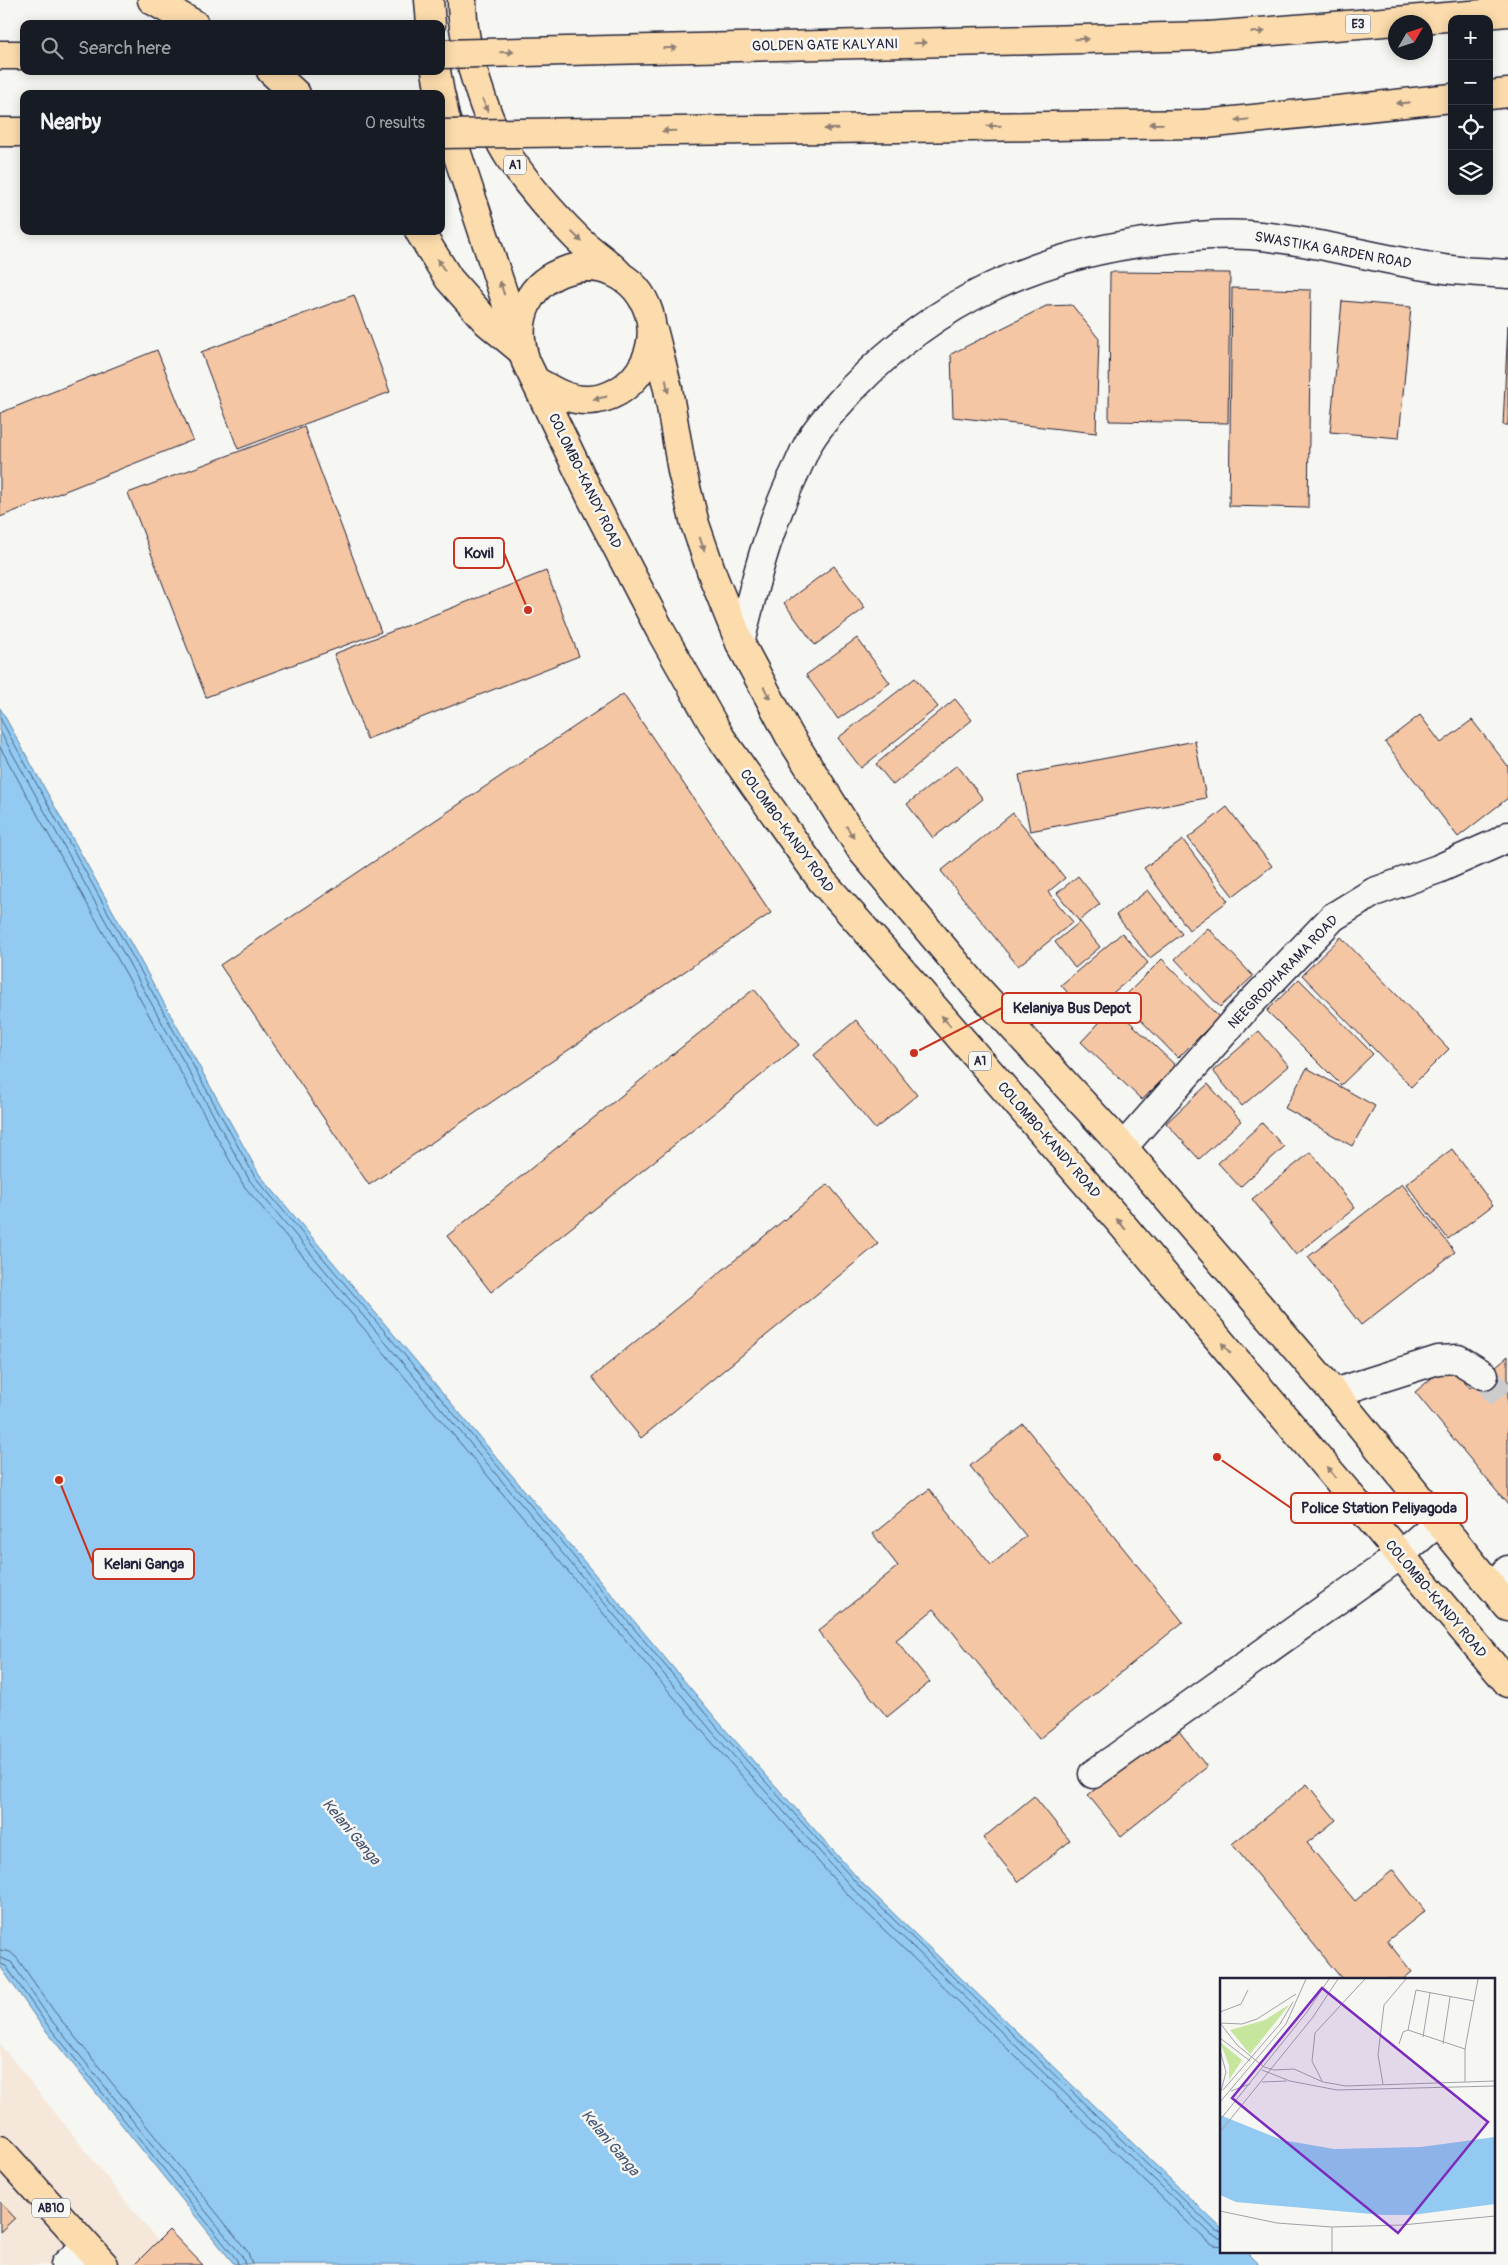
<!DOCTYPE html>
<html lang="en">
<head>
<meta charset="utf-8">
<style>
  :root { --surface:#171b24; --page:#20242c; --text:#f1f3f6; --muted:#9ea1a6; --line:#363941 }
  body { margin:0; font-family:Pangolin,sans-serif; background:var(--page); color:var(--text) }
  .controls { position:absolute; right:15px; top:15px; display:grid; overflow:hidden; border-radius:10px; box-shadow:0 2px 12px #0003 }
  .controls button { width:45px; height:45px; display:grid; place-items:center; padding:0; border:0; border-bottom:1px solid var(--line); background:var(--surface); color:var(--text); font:25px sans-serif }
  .compass { position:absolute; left:1388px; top:15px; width:45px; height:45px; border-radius:50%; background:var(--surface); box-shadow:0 2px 12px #0003; rotate:51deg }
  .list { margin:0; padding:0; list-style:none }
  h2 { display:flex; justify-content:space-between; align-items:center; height:65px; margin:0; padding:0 20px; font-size:21px }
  h2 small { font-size:16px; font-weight:400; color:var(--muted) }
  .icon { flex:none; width:28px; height:28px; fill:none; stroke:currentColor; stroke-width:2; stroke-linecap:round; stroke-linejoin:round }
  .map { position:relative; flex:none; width:1508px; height:2265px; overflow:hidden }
  .search { position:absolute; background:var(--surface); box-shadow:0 2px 12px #0003; left:20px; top:20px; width:425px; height:55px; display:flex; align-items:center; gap:12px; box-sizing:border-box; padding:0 18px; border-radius:10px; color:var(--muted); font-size:19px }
  .panel { position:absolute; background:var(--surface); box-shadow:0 2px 12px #0003; left:20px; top:90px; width:425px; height:145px; border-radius:10px }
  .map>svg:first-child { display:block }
  .built { fill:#f5e8da }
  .water { fill:#92caf1; stroke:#6587a8 }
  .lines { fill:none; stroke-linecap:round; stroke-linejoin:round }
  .shore { stroke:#4f6584; stroke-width:1 }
  .building { fill:#f4c6a3; stroke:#22223b }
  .minor-tunnel { stroke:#cccccd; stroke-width:28; stroke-dasharray:28 14; stroke-linecap:butt }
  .minor-casing { stroke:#22223b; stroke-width:31 }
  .major-casing { stroke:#22223b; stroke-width:31 }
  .highway-casing { stroke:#22223b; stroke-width:31 }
  .minor { stroke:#f6f6f2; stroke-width:28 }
  .major { stroke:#fcdcac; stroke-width:28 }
  .highway { stroke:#fcdcac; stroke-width:28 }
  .highway-bridge-casing { stroke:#22223b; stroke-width:31; stroke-linecap:butt }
  .highway-bridge { stroke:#fcdcac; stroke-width:28 }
  .oneway { fill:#8f7f74 }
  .labels { text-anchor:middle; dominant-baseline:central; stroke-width:5; stroke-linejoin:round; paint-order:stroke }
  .shield { fill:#f6f6f2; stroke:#626272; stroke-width:1 }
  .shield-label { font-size:12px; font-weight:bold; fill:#22223b }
  .street-label { font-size:14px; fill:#22223b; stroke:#f6f6f2 }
  .water-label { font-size:15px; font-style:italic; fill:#445472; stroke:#f6f6f2 }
  .inset-road { fill:none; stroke:#a1a1a9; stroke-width:1 }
  .view { fill:#7b2cbf; fill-opacity:0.15; stroke:#7b2cbf; stroke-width:2.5 }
  .inset-edge { fill:none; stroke:#22223b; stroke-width:2.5 }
  .leader { fill:none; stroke:#c8321e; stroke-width:2 }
  .callout-dot { fill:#c8321e; stroke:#f6f6f2; stroke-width:2 }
  .callout { fill:#f6f6f2; stroke:#c8321e; stroke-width:2 }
  .callout-label { font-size:15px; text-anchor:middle; font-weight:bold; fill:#22223b }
</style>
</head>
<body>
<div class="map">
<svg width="1508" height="2265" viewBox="0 0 1508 2265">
  <rect width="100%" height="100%" fill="#f6f6f2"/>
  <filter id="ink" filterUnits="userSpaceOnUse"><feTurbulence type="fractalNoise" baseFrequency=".02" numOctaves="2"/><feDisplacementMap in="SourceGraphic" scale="10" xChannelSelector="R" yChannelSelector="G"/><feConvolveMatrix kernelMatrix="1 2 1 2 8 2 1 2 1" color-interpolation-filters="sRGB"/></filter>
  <g filter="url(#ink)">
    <path class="built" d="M0,2044L177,2265H0Z"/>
    <path class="water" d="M0,708L259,1174L723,1727L863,1884L1222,2229V2251H1245L1259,2265L234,2264L39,2022L0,1966Z"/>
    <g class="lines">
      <g class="shore">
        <path d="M0,718L255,1177L720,1731L860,1887L1216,2231L1222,2232"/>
        <path d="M0,731L250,1181L715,1735L855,1891L1212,2235L1222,2239"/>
        <path d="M0,747L244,1186L709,1739L849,1896L1207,2241L1214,2245L1222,2246"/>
        <path d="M0,1950L10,1952L17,1958L54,2011L248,2252L252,2265"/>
        <path d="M0,1958L11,1962L48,2016L242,2256L245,2265"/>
        <path d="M0,1964L6,1966L43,2019L237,2260L238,2265"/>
      </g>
    </g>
    <g class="building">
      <path d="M1110,272L1230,273L1228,423L1109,421Z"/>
      <path d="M1232,288L1311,290L1308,508L1229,506Z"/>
      <path d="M354,295L390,392L238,449L201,352Z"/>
      <path d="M1342,301L1411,307L1399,438L1330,432Z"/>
      <path d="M1072,305L1099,339L1096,433L953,417L951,354L1046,306Z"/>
      <path d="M1508,325V425H1503Z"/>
      <path d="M157,350L193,440L0,517V413Z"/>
      <path d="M304,427L381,632L206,697L128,493Z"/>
      <path d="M834,566L865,608L815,645L784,603Z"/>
      <path d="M546,571L579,656L367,739L334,654Z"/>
      <path d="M857,638L890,683L838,719L806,675Z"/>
      <path d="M915,678L938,707L861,768L838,738Z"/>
      <path d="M623,694L771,913L369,1185L220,965Z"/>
      <path d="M955,699L972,720L893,785L876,764Z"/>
      <path d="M1420,715L1441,743L1472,720L1508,766V798L1458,837L1385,742Z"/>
      <path d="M1195,741L1206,798L1030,831L1019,775Z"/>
      <path d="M957,765L983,799L933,838L907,804Z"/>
      <path d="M1227,807L1272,866L1233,896L1188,838Z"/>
      <path d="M1013,813L1065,878L1048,892L1073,922L1018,966L941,871Z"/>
      <path d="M1183,840L1228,901L1189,930L1144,868Z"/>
      <path d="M1078,876L1100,904L1079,921L1057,893Z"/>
      <path d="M1148,890L1182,934L1150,958L1116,915Z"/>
      <path d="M1080,922L1100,947L1075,968L1055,942Z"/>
      <path d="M1208,928L1253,976L1220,1007L1175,959Z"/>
      <path d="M1122,933L1148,963L1087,1015L1061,985Z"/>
      <path d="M1341,937L1449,1049L1411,1087L1302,975Z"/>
      <path d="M1162,959L1219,1017L1178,1058L1121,1000Z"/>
      <path d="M1299,979L1373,1054L1341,1085L1267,1011Z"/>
      <path d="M754,989L799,1045L491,1292L447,1236Z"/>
      <path d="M1114,1007L1176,1066L1142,1100L1081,1042Z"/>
      <path d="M856,1020L917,1095L875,1129L814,1055Z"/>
      <path d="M1259,1031L1289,1066L1242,1106L1213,1071Z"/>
      <path d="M1307,1068L1375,1106L1352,1146L1285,1108Z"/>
      <path d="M1208,1084L1241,1121L1199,1159L1166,1123Z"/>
      <path d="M1262,1123L1284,1147L1240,1187L1218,1163Z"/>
      <path d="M1452,1149L1493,1205L1448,1239L1406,1184Z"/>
      <path d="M1311,1152L1355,1208L1296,1255L1252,1199Z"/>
      <path d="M828,1184L878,1244L641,1438L592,1377Z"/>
      <path d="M1402,1184L1455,1252L1361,1325L1308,1257Z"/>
      <path d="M1508,1356V1505L1415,1392L1450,1363L1470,1388Z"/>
      <path d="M1023,1424L1183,1622L1039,1739L934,1609L896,1640L930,1682L887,1717L818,1631L898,1566L873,1534L929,1489L991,1565L1026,1536L970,1466Z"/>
      <path d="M1175,1726L1207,1767L1121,1836L1088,1795Z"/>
      <path d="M1307,1784L1336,1820L1307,1843L1355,1901L1393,1870L1425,1911L1387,1941L1412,1972L1403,1979H1342L1232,1844Z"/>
      <path d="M1034,1796L1070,1841L1019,1882L983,1838Z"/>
      <path d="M0,2202L15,2218L0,2232Z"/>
      <path d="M169,2230L203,2265H134Z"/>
    </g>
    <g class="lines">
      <path class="minor-tunnel" d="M1484,1375L1508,1405"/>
      <defs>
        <g id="minor">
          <path d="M740,643C755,582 768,527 796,470C801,460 805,448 811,439C822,421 838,405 852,389C937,300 1038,254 1161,240C1190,236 1220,233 1249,235C1315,240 1379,260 1444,269C1465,272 1487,272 1508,274"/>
          <path d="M1123,1147L1244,1010L1333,917L1374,892L1438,869L1497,843L1508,836"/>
          <path d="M1334,1393L1438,1360L1458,1359L1484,1375"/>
          <path d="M1491,1586L1508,1570"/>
          <path d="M1093,1774L1399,1556L1438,1522"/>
          <path d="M65,2265L85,2247"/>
        </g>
        <path id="major" d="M0,2150L104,2265"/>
        <g id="highway">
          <path d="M152,0L194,24"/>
          <path d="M429,0L431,24"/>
          <path d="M462,0C462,47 485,121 511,160C530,188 553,214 577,238C590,251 606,260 618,273"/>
          <path d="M1209,36L1508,12"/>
          <path d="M0,55H24"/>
          <path d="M271,71L296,94"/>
          <path d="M436,71L440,94"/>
          <path d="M1489,95L1508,93"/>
          <path d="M441,97L445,117L518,338"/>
          <path d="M1205,124L1452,98"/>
          <path d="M0,132H24"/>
          <path d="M419,231L449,279L487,322L522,351"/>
          <path d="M654,333L668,389L682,471L695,524L714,579L740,643L789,735L862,851L976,987L1123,1147L1334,1393L1508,1607"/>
          <path d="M536,381C553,391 569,401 589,400C632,398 661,354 649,313C623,232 493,265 526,362L591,497L660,630L721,738L822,881L918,989L1119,1221L1508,1683"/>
        </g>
      </defs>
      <use href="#minor" class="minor-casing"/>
      <use href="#major" class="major-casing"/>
      <use href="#highway" class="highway-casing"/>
      <use href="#minor" class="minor"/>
      <use href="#major" class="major"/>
      <use href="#highway" class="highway"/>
      <defs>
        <g id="highway-bridge">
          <path d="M441,54L1209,36"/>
          <path d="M441,134L1205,124"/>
        </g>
      </defs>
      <use href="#highway-bridge" class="highway-bridge-casing"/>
      <use href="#highway-bridge" class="highway-bridge"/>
    </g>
    <defs><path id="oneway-solid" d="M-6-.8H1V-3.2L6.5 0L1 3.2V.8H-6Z" transform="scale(1.25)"/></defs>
    <g class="oneway">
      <use href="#oneway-solid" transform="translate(1258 32) rotate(-4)"/>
      <use href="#oneway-solid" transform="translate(1082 39) rotate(-1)"/>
      <use href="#oneway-solid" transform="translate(920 43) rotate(-1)"/>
      <use href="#oneway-solid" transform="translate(670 48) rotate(-1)"/>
      <use href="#oneway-solid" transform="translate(507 52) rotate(-1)"/>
      <use href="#oneway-solid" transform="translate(1403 103) rotate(174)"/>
      <use href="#oneway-solid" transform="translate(485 105) rotate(68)"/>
      <use href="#oneway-solid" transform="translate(1242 120) rotate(174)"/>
      <use href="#oneway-solid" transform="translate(1156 124) rotate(179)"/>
      <use href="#oneway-solid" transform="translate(994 126) rotate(179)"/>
      <use href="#oneway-solid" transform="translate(831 129) rotate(179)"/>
      <use href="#oneway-solid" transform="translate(669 131) rotate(179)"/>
      <use href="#oneway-solid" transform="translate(577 237) rotate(44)"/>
      <use href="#oneway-solid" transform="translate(441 265) rotate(-122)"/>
      <use href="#oneway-solid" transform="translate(502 288) rotate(-108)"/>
      <use href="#oneway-solid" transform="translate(667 386) rotate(79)"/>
      <use href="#oneway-solid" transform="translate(600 398) rotate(168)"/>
      <use href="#oneway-solid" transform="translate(702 544) rotate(71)"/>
      <use href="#oneway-solid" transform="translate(767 693) rotate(62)"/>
      <use href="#oneway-solid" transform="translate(850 832) rotate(58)"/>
      <use href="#oneway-solid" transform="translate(946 1021) rotate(-131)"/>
      <use href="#oneway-solid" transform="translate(1121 1224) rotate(-130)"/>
      <use href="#oneway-solid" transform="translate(1226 1348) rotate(-130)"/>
      <use href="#oneway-solid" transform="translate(1331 1472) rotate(-129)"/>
    </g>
  </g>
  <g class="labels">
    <g class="shield">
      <rect x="1345.5" y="14.5" width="25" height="19" rx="4"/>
      <rect x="504" y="155.5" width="22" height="19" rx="4"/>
      <rect x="969" y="1051.5" width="22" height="19" rx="4"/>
      <rect x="32" y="2198.5" width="38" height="19" rx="4"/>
    </g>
    <g class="shield-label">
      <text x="1358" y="24">E3</text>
      <text x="515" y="165">A1</text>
      <text x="980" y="1061">A1</text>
      <text x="51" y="2208">AB10</text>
    </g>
    <g class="street-label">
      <text transform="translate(825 45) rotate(-1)">GOLDEN GATE KALYANI</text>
      <text transform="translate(1333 250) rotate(10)">SWASTIKA GARDEN ROAD</text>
      <text transform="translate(585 481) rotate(64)">COLOMBO-KANDY ROAD</text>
      <text transform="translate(787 831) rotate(54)">COLOMBO-KANDY ROAD</text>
      <text transform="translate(1283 972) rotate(-46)">NEEGRODHARAMA ROAD</text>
      <text transform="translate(1049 1140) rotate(49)">COLOMBO-KANDY ROAD</text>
      <text transform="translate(1436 1599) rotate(50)">COLOMBO-KANDY ROAD</text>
    </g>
    <g class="water-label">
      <text transform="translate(351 1832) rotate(50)">Kelani Ganga</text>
      <text transform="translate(610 2143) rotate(50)">Kelani Ganga</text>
    </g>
  </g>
  <g transform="translate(1220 1978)">
    <rect width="275" height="275" fill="#f6f6f2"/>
    <path d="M70,26L30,76L10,52L45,42ZM0,64L22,82L9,102V87Z" fill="#c6e69e"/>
    <path d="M0,137L62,162L114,171L201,169L275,159V226L192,237H163L16,224L0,217Z" fill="#92caf1"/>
    <path class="inset-road" d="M0,34L21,26L28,12M0,45L17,67L44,89L54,92L74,91L103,104L126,108L275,103M0,45L22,46L37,41L76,16M188,52L245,71M203,59L210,15M0,60L30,83M179,66L183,54L188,52L196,12L254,23M223,66L230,19M0,72L6,94L0,117M42,92L70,103L117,112L275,108M102,103L92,83L95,55L145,1M42,104L67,103M245,104V71L258,1M163,106L158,77L164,27L186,1M3,112L60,46L73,24M11,113L30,106M0,124L66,46L86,1M0,142L87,34L109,1M0,154L93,39L118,1M0,233L57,245L112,249L182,247L275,238M112,249V274"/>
    <path class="view" d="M102,10L268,144L178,255L12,120Z"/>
    <rect width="275" height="275" class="inset-edge"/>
  </g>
  <path class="leader" d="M528 610L504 553M914 1053L1002 1008M1217 1457L1291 1508M59 1480L93 1564"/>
  <g class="callout-dot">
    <circle cx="528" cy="610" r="5"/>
    <circle cx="914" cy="1053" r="5"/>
    <circle cx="1217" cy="1457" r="5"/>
    <circle cx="59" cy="1480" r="5"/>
  </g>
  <g class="callout">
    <rect x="454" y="538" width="50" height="30" rx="5"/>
    <rect x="1002" y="993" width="139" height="30" rx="5"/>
    <rect x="1291" y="1493" width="176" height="30" rx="5"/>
    <rect x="93" y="1549" width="101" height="30" rx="5"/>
  </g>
  <g class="callout-label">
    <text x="479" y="558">Kovil</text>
    <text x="1072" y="1013">Kelaniya Bus Depot</text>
    <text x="1379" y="1513">Police Station Peliyagoda</text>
    <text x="144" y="1569">Kelani Ganga</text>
  </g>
</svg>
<div class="controls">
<button>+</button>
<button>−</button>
<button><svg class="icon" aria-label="locate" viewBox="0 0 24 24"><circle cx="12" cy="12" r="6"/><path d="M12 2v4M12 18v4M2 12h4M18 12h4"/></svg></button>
<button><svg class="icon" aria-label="layers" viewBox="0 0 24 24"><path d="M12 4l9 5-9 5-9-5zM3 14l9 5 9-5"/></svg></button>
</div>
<svg class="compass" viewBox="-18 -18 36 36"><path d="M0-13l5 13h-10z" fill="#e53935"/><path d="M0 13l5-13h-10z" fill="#9ea1a6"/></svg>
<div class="search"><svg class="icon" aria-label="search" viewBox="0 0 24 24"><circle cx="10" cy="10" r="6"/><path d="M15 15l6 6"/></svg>Search here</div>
<section class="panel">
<h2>Nearby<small>0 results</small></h2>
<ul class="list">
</ul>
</section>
</div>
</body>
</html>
